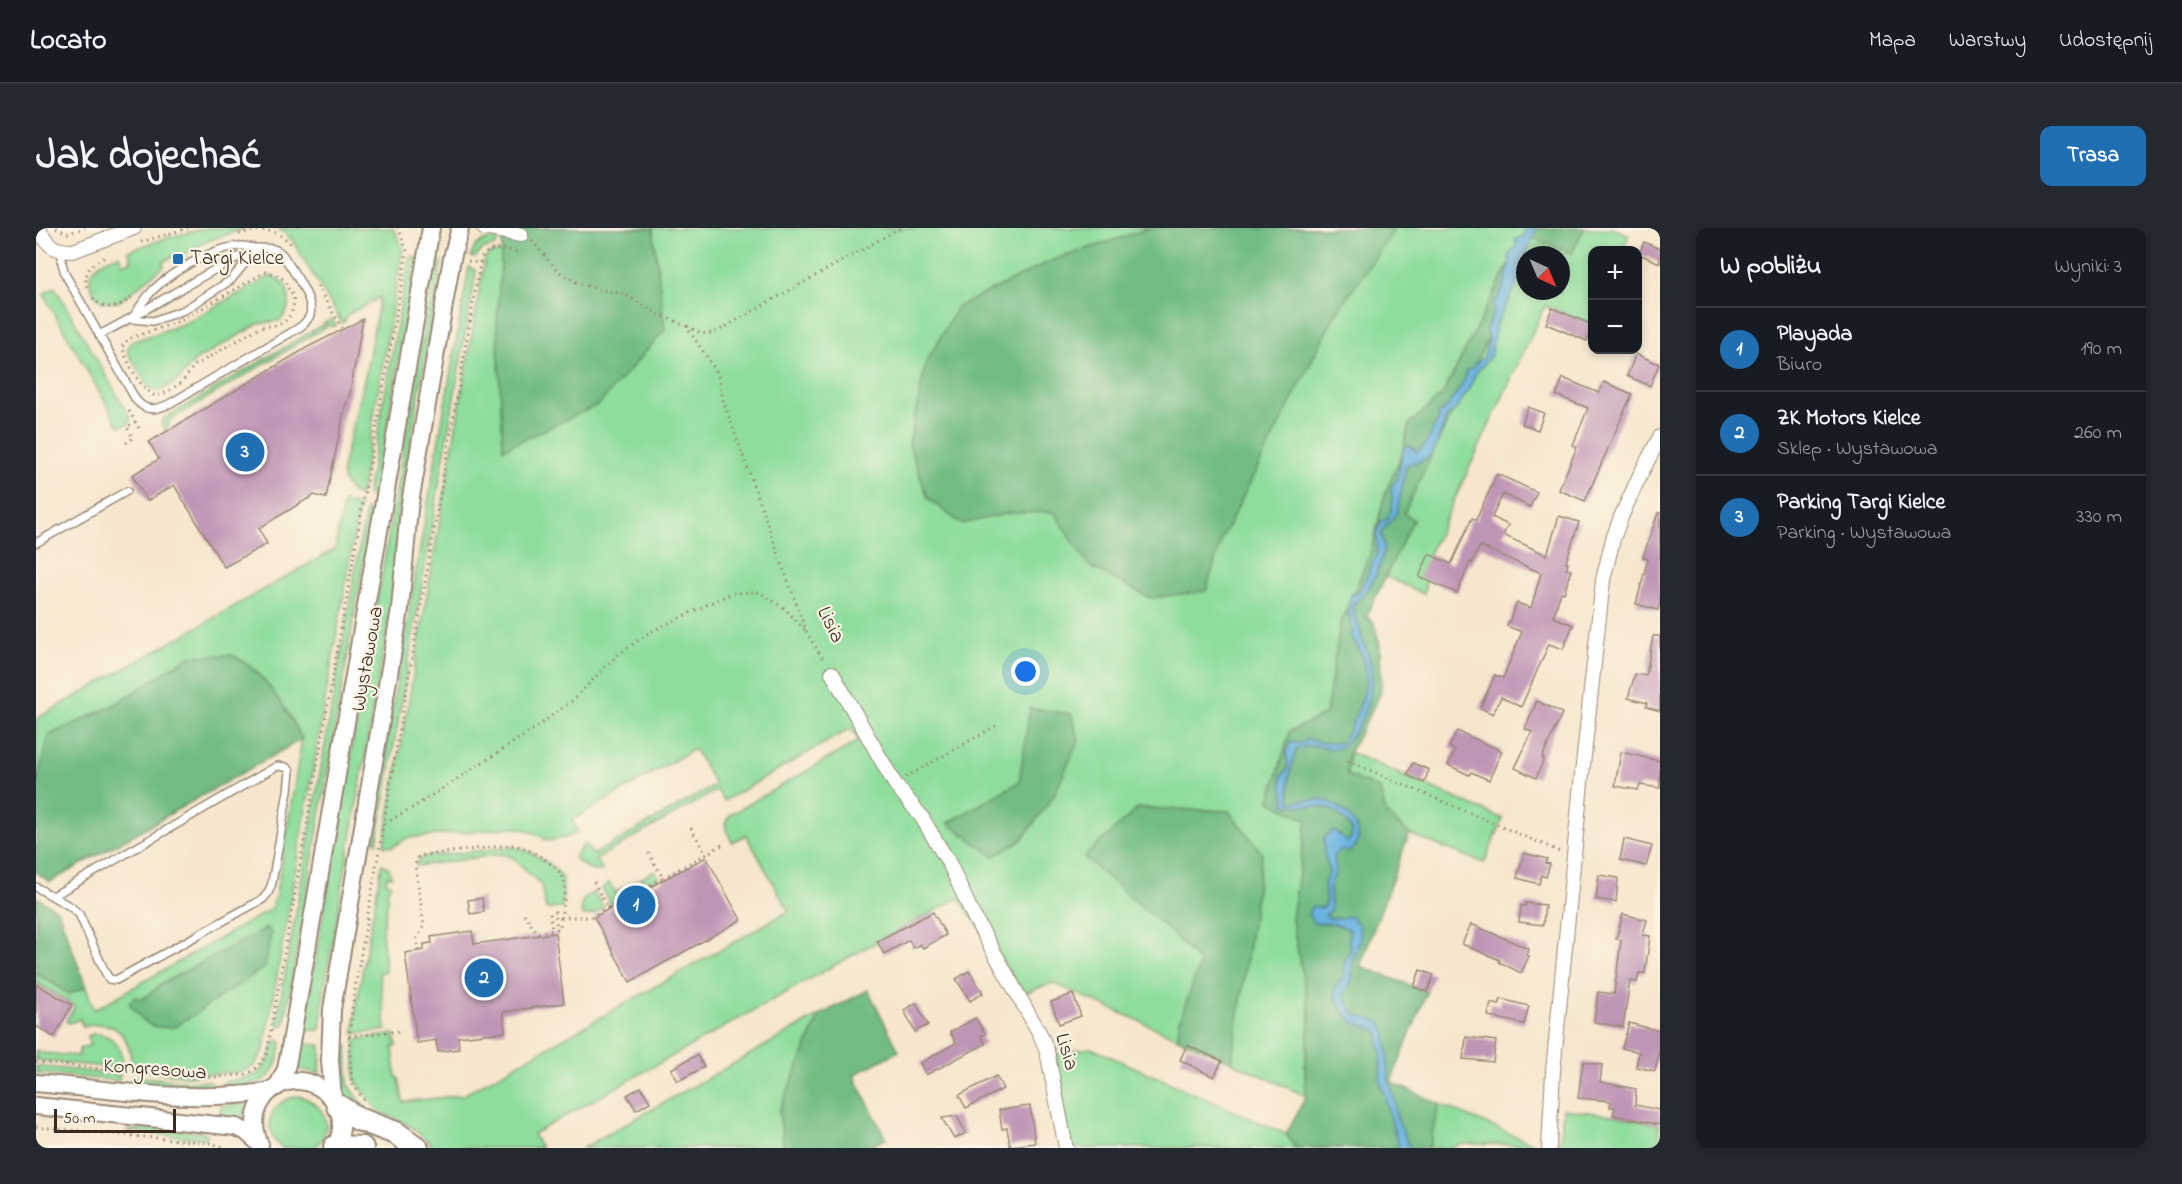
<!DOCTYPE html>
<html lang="pl">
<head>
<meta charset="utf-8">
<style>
  :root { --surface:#171b24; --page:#242831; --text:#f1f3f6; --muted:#9ea1a6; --line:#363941; --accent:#1f6fb2 }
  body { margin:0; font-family:"Indie Flower",sans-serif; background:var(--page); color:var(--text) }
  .controls { position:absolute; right:18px; top:18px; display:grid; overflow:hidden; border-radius:12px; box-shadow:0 3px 9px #0003 }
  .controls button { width:54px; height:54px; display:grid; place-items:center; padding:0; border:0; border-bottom:2px solid var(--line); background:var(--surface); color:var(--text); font:30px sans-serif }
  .compass { position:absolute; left:1480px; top:18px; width:54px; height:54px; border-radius:50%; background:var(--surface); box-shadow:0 3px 9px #0003; rotate:136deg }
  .scale { position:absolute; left:18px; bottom:15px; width:122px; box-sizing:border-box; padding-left:6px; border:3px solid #3b2a1e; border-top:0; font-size:16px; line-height:21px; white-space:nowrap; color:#3b2a1e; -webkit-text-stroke:4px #fcf5e5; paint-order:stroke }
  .you { position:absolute; left:990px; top:444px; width:21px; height:21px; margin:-15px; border:4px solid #fff; border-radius:50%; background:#1a73e8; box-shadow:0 0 0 9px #1a73e833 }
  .badge { display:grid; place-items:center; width:39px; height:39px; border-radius:50%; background:var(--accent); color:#fff; font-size:20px; font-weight:700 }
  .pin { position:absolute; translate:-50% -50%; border:3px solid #fff; box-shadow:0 2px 6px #0006 }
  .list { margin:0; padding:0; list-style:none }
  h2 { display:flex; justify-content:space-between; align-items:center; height:78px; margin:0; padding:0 24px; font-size:26px }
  h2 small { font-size:20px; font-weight:400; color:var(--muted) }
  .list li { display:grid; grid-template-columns:39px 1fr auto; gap:18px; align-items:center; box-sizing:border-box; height:84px; padding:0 24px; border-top:2px solid var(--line) }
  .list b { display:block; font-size:22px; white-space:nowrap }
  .list p { margin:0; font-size:20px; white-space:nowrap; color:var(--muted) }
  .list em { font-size:20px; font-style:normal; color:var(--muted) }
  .map { position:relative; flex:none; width:1624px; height:920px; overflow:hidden; border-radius:12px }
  header { display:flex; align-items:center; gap:36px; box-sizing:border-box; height:84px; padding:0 30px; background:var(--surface); border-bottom:2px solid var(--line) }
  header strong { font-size:28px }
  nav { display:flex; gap:33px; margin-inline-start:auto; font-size:21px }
  .intro { display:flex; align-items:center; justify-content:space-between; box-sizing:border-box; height:144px; padding:0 36px }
  h1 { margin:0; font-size:42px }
  .button { padding:15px 27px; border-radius:12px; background:var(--accent); color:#fff; font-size:21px; font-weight:700 }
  main { display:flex; gap:36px; padding:0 36px }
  aside { flex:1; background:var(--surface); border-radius:12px; box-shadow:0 3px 9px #0003 }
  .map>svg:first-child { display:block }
  .green { fill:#8edd9c; stroke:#64845d; stroke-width:1.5; fill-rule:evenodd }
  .forest { fill:#72bc84; stroke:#567351; stroke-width:1.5 }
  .water { fill:#67b3e0; stroke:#516e7f; stroke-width:1.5 }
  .building { fill:#bf95b5 }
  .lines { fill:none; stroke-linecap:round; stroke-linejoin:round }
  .service-casing { stroke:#988876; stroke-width:10 }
  .minor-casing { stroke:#988876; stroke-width:16 }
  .tertiary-casing { stroke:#988876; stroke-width:20 }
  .primary-casing { stroke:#988876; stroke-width:26 }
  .path { stroke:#988876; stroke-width:3; stroke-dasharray:1.5 4.5; stroke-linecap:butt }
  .service { stroke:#fff; stroke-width:7 }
  .minor { stroke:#fff; stroke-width:14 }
  .tertiary { stroke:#fff; stroke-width:16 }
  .primary { stroke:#fff; stroke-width:22 }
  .poi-dot { fill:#1f6fb2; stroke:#fcf5e5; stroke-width:2 }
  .labels { text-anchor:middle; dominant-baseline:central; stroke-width:4.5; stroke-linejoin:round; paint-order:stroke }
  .poi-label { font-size:21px; fill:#3b2a1e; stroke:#fcf5e5; text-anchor:start }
  .street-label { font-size:21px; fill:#3b2a1e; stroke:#fcf5e5 }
</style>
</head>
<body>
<header>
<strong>Locato</strong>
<nav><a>Mapa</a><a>Warstwy</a><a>Udostępnij</a></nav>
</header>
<div class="intro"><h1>Jak dojechać</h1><a class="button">Trasa</a></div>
<main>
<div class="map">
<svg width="1624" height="920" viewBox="0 0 1624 920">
  <rect width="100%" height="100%" fill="#fcf5e5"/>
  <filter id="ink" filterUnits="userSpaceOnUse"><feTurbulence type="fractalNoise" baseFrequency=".0167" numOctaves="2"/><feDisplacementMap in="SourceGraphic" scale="12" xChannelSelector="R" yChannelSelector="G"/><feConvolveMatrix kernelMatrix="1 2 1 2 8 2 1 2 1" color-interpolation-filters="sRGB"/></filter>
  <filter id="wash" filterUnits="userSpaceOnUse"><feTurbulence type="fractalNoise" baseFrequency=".008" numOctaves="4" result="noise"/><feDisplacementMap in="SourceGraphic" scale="24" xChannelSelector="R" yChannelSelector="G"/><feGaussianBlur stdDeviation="1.35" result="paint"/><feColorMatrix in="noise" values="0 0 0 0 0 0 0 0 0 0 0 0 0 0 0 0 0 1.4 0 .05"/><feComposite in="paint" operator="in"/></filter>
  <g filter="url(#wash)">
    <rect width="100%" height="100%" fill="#f6e6cd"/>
    <g class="green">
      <path d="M170,0H210L174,12L141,30L139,27L127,34L128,38L83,74H67C55,66 48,49 61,38C67,32 75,30 83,27L87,36L96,32L92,23L131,10Z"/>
      <path d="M242,0H357L367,19L324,268C311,264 306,254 306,241L330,144L344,69L311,87L309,93L306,95L256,12Z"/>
      <path d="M486,0H1491L1407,166L1373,197L1366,226L1349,266L1335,324L1304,397L1290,486L1254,503L1234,573L1271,591L1256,692L1274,786L1269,840L1270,868L1196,834L1226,626L1192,583L1102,580L1137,706L1164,735L1143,796L1142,810L1017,755L988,765L923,670L833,718L497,906L505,920H399L376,899L342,883L319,852V812L358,806L361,818L357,819L360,849L363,850L367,874L427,867L753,683L710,607L696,614C690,603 686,596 695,586L823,513L815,500L688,573L681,562L560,631L566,642C556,646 547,637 539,631V628L547,617L551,618L557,627L679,557L659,522H656L536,592L542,604L529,610L512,613C501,605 491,601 477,599L371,610L356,619L348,617L449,30L452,27L460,24L481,28Z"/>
      <path d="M1548,0H1577L1593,7L1587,22H1556V97L1509,78L1393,326L1388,366L1348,348L1377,292L1368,285L1495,9L1536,25ZM1489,27H1525V63H1489Z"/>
      <path d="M463,10L459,18L447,21L439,30L435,29C438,14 449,11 463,10Z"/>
      <path d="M375,28L380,29L339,268L336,270L331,267L373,30Z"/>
      <path d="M400,32L406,33L362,286L358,350L352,397L289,757L284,802H267L268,797Z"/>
      <path d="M433,39L440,43L341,615L335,608L336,597Z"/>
      <path d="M235,48C255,54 258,78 245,92L222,96L160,132L143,151L126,162L120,163L112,159L91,123L95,114L147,96Z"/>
      <path d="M19,59L91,184L94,189L93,196L83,198L14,78L8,66Z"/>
      <path d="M296,91L300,98H291L134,192L130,204L126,196L127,191Z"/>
      <path d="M307,274L323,278L228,822L218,838L205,844L149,848L96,841C95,811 82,788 47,799L44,791L33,795L30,793L39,778L0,754V745L33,765L50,759L58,782L235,681L240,667L266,511L254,488L221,443L78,477L12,508L0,559V491L299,321Z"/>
      <path d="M330,281L335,289L327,336L248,798H243L241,793Z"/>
      <path d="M1313,524L1467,591L1448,635L1373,606L1349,585L1344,561L1311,547Z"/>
      <path d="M475,619C488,619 521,637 526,651C528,660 526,671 526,680L510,681L505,657L476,629L466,626L380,638L381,634L387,629Z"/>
      <path d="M346,636L353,640L356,649L351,648L350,655L355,656L351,664L352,671L346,703L349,743L343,745L350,802L318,806L321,773Z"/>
      <path d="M619,642L623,649L575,676L566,660L573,655L580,665Z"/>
      <path d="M558,664L568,680L556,687L546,688C543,674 547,670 558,664Z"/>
      <path d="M784,787L743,883L748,920H547Z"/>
      <path d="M57,806C79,805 87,821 87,841L0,832V822L5,825L43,828V821L54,817L51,808Z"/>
      <path d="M240,812L246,813C239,857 226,855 187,860L189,853C218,851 232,845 238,814Z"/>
      <path d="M264,816L285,817L284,844L280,845L260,840Z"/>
      <path d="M303,816L311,818L312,856L331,882V884C325,881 318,878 313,874C299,861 303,833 303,816Z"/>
      <path d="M1055,820L1250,906L1260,920H1034L1018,826Z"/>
      <path d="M0,838L84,847L83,853L0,845Z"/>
      <path d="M96,848L147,853H174L177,860L149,862L95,856Z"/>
      <path d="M263,868C289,875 301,903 277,920H246C223,900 234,872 263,868Z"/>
      <path d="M208,876L210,880L206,891L183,888L185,878Z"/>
      <path d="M1403,876L1500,917L1426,916L1414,920H1393Z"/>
      <path d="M1527,881L1577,887L1624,897V920H1524Z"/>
      <path d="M115,899L171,905L170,911L90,903Z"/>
    </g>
    <g class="forest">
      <path d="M467,0H617L629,102L562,177L467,221L461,93Z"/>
      <path d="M1114,0H1357L1356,5L1299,87L1186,310L1170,363L1114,370L1053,338L1018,284L974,285L925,296L892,270L873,217L890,135L921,79L1017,32Z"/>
      <path d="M1491,0H1548L1536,25L1495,10L1475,61L1368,285L1377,292L1330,389L1337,393L1344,417L1345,464L1312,527L1311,547L1344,561L1350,585L1373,606L1324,738L1391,764L1355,854L1403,876L1393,920H1260L1250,906L1270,868L1269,840L1274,786L1256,692L1271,592L1234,573L1254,503L1290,486L1304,397L1335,324L1349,266L1366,226L1373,197L1407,166Z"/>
      <path d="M195,427C227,440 250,481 266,511L14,654L0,644V559L12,508L78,477L154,428Z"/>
      <path d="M994,480L1035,486L1043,512L1018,567L985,613L958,628L912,595L983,554Z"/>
      <path d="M1102,580L1193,583L1226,625L1196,834L1142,810L1143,796L1164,735L1137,706L1048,629Z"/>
      <path d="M0,669L22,682L50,759L33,766L0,745Z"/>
      <path d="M231,700L235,705L229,739L139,799C113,802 108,795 93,775L99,769L107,771L127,755Z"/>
      <path d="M832,762L863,823L818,847L850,911L829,920H748L743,883L784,787Z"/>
    </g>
    <path class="water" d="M1490,0H1501L1485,38L1481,56L1460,97L1454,129L1440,145L1435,157L1422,179L1410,190L1401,217L1394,228L1382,235H1374L1370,238L1361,285L1346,303C1345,310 1349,315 1348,322C1344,341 1334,365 1317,376V384L1321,392L1320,395L1323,397C1324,407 1328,414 1331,423C1340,446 1336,468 1326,490C1321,500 1315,513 1305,519C1297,523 1290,519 1282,518C1275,517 1266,519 1260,522L1253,550L1254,573C1265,575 1277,569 1291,573C1309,578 1337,610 1313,624L1304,622L1298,628L1300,643L1294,659L1295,681L1289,687L1295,691L1315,688L1323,697L1325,711L1317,731L1316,752L1308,768L1319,786L1344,794L1349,801L1352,823L1353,855L1358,868L1361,890L1374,920H1363L1344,853L1345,822L1342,813L1343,806C1339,798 1326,799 1318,794C1311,790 1297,770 1299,762C1300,756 1302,754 1307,752L1309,733L1315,720L1313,714V701L1298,696L1278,695L1272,687L1276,678L1287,680L1290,674L1288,656L1293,644L1288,624V610L1295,604L1299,603L1309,612L1310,614L1315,611L1316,603C1295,569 1281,582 1249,576L1245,549L1252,540L1250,524L1255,514L1266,515L1271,511L1287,515H1304C1312,508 1314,500 1318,491C1333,459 1337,437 1314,408L1317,405L1313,386H1311L1315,366L1321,367V362H1324C1325,356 1327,356 1330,351C1333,346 1331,342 1336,337V333L1341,329V302L1344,298V293L1350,292C1356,284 1359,270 1354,262L1361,250L1368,219L1373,217L1381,224C1393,216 1395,202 1403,191L1402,185C1405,183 1408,182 1410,180C1413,178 1428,153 1429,151C1430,148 1429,145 1430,142L1436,141L1441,134L1448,129L1452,111L1450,102L1458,83L1457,75C1467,67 1475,38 1473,27L1481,17L1479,12L1488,8Z"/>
    <g id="blocks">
      <g class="building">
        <path d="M1608,14L1624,21V35L1603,26Z"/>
        <path d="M1516,80L1557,97L1551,113L1510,96Z"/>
        <path d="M327,91L314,165L309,179L290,270L278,267L223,300L231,316L188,339L138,257L111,273L96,247L123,231L113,214L272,119Z"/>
        <path d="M1600,126L1623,136L1614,158L1591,148Z"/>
        <path d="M1527,150L1563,165L1568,154L1596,166L1549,273L1523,262L1541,219L1537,217L1552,180L1520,167Z"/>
        <path d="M1492,179L1508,185L1502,202L1486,196Z"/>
        <path d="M1461,246L1501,264L1494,279L1467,266L1456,289L1472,297L1467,307L1511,327L1523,288L1543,294L1530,334L1532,335L1530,341L1535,342L1528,365L1525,364L1517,389L1537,397L1527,421L1513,416L1485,479L1465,469L1457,486L1444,480L1459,447L1467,450L1486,404L1471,398L1481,375L1495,380L1505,345L1444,318L1436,335L1434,334L1421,365L1383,349L1393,326L1415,336L1436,290L1440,292Z"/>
        <path d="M1622,285H1624V375L1622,382L1600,376L1612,331L1607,329Z"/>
        <path d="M1617,408H1624V483L1610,479L1611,475L1592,470L1599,446L1610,448Z"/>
        <path d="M1501,473L1526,485L1506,530L1508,531L1500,550L1479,540L1496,504L1489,501Z"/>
        <path d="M1421,503L1466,523L1453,552L1435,544L1433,547L1412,537L1419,522L1413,519Z"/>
        <path d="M1585,524L1624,533V560L1604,557L1602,562L1579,558Z"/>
        <path d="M1377,535L1393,542L1388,555L1371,547Z"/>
        <path d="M1588,611L1616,618L1610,638L1584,632Z"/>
        <path d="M1488,625L1511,631L1509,635L1514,636L1510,649L1505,647L1503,656L1481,650Z"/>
        <path d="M670,629L705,692L594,754L558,689Z"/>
        <path d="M1563,647L1582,650L1580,674L1560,671Z"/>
        <path d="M446,670L448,684L434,686L432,672Z"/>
        <path d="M1489,675L1509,677L1507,697L1483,694L1485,678H1489Z"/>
        <path d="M897,684L910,707L887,720L884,716L877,720L873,712L848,726L841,713Z"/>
        <path d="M1587,686L1611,692L1607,707L1614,708L1609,745H1603L1601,754L1594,753L1587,799L1558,794L1562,764L1578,766L1585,712L1580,711Z"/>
        <path d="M1435,696L1493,721L1491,727L1493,728L1485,745L1463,734L1464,732L1426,716Z"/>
        <path d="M436,703L438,716L519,705L528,775L467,784L469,804L422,809L423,821L402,824L400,812L381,815L369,725L388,722V716L396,715L395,709Z"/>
        <path d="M1384,742L1398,747L1391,764L1378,759Z"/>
        <path d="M933,743L947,765L934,773L920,751Z"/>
        <path d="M0,756L36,777L18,809L0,798Z"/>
        <path d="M1037,766L1045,788L1023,796L1015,774Z"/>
        <path d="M1465,771L1493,778L1488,796L1452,788L1455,775L1463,777Z"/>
        <path d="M880,775L892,797L879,804L868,782Z"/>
        <path d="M940,790L949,806L945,808L949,816L890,847L884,835L920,815L914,804Z"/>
        <path d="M1593,795L1624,803V821L1619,843L1600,839L1603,824L1586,820Z"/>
        <path d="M1430,809L1460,813L1457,834L1427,831Z"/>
        <path d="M1151,817L1186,833L1178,849L1144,832Z"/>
        <path d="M661,827L668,839L642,853L635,841Z"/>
        <path d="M1547,834L1566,837L1564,854L1600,861L1599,877L1624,882V897L1577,887L1579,879H1574L1575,873L1542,870Z"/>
        <path d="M960,848L967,861L930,880L923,867Z"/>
        <path d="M605,859L614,874L600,882L591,867Z"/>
        <path d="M994,878L999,915L974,918L971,900L966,901L963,882Z"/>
        <path d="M921,888L930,905L918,911L906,890Z"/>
      </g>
    </g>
  </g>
  <g filter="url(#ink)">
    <use href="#blocks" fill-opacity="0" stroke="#988876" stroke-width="1.5"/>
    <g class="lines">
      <defs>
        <g id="service">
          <path d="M26,23V35L29,46L100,172C110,184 120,182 133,176L261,101C266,98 271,94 274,87C279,72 255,40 246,26C237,18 232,21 220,20C216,20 211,18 206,18C179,18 137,43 118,61C109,70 102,81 96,91"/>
          <path d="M96,91L117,93L148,82L195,52L220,22"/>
          <path d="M63,107C117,80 166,45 221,20"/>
          <path d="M0,315L91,263"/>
          <path d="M0,659L35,679L43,686L68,742L73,751L80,752L227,671L232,665L236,655L252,563L254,543L250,539L241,538L17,668"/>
        </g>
        <g id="minor">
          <path d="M2,0C12,17 16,23 37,23L98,0"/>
          <path d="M448,0L485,7"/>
          <path d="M796,445L859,556L885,588L914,637L937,687L1004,806L1011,823L1030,920"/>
          <path d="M1513,920L1517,843L1545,555L1567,352L1577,311L1585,289L1603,249L1624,209"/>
        </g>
        <g id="tertiary">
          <path d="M0,855C78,862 157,876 234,863"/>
          <path d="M241,859L250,841L253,826L395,0"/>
          <path d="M297,871L294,832L296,781L364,381L373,281L416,30L424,0"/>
          <path d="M0,878L200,899L209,903L223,915"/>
          <path d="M224,917C218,903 217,889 224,876C251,826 327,865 299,920"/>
        </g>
        <g id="primary">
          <path d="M302,878L322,891L360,905L381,920"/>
          <path d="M299,919L326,920"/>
        </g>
      </defs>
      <use href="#service" class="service-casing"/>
      <use href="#minor" class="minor-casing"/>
      <use href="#tertiary" class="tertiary-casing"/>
      <use href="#primary" class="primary-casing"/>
      <g class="path">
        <path d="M20,0L32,5L49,0"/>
        <path d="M203,6C225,0 243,0 257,19"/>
        <path d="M496,13L522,43L540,54L561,61L588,66L622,86L650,98L682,146L687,172L770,403L788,433"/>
        <path d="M105,14L152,0"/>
        <path d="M432,33L444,35"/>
        <path d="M229,44L239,46L247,51L258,70L257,81L252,91L243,97L224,99L158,138L145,155L129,165L119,168C102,158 93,137 86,119L92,111L144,93Z"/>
        <path d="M281,58L306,100"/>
        <path d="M51,59C46,42 58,35 71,28"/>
        <path d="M57,70C69,83 82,81 95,69"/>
        <path d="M651,98C665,106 670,108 684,102C744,67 804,35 864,0"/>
        <path d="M93,183L104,202"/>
        <path d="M90,215L97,210L91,199L99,194"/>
        <path d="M1312,533L1525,624"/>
        <path d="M870,549L960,498"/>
        <path d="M349,595L378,579L498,501L537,472L580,428L614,404L696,365L723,364L748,380L769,402"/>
        <path d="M655,600L671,628"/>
        <path d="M627,650L688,616"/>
        <path d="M558,654L571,680L627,650L612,624"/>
        <path d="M488,686L501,705L516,703L514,685L519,684L521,701L524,700L525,689"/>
        <path d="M382,723L381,710L388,698L379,636L382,629L388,627L475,617C489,617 524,638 528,652C531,665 527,677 525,689H555L571,680L572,681"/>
        <path d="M313,808L367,803"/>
        <path d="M0,834L152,850L181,849L212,846L223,838L231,825L371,23L362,0"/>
        <path d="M328,872L316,856L313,808L318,767L444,35C449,16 466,21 482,24"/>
        <path d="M0,899L175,915L190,920"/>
      </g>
      <use href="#service" class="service"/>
      <use href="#minor" class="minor"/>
      <use href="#tertiary" class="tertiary"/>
      <use href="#primary" class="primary"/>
    </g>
  </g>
  <rect class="poi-dot" x="136" y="25" width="12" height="12" rx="3"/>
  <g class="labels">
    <g class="poi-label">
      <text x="154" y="31">Targi Kielce</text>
    </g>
    <g class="street-label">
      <text transform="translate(794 397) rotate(64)">Lisia</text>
      <text transform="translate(332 431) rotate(-80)">Wystawowa</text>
      <text transform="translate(1030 824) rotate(73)">Lisia</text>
      <text transform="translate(119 842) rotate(4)">Kongresowa</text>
    </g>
  </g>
</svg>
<div class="controls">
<button>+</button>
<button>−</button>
</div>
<svg class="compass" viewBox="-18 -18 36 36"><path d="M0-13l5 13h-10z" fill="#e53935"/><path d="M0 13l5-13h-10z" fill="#9ea1a6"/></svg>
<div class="scale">50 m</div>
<div class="you"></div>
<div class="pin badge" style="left:600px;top:677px">1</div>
<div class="pin badge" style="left:448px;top:750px">2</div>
<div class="pin badge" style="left:209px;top:224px">3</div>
</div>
<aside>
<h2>W pobliżu<small>Wyniki: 3</small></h2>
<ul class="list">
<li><span class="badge">1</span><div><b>Playada</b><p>Biuro</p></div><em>190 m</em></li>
<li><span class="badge">2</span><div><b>ZK Motors Kielce</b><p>Sklep · Wystawowa</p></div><em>260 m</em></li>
<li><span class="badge">3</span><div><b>Parking Targi Kielce</b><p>Parking · Wystawowa</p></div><em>330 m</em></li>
</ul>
</aside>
</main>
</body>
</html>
